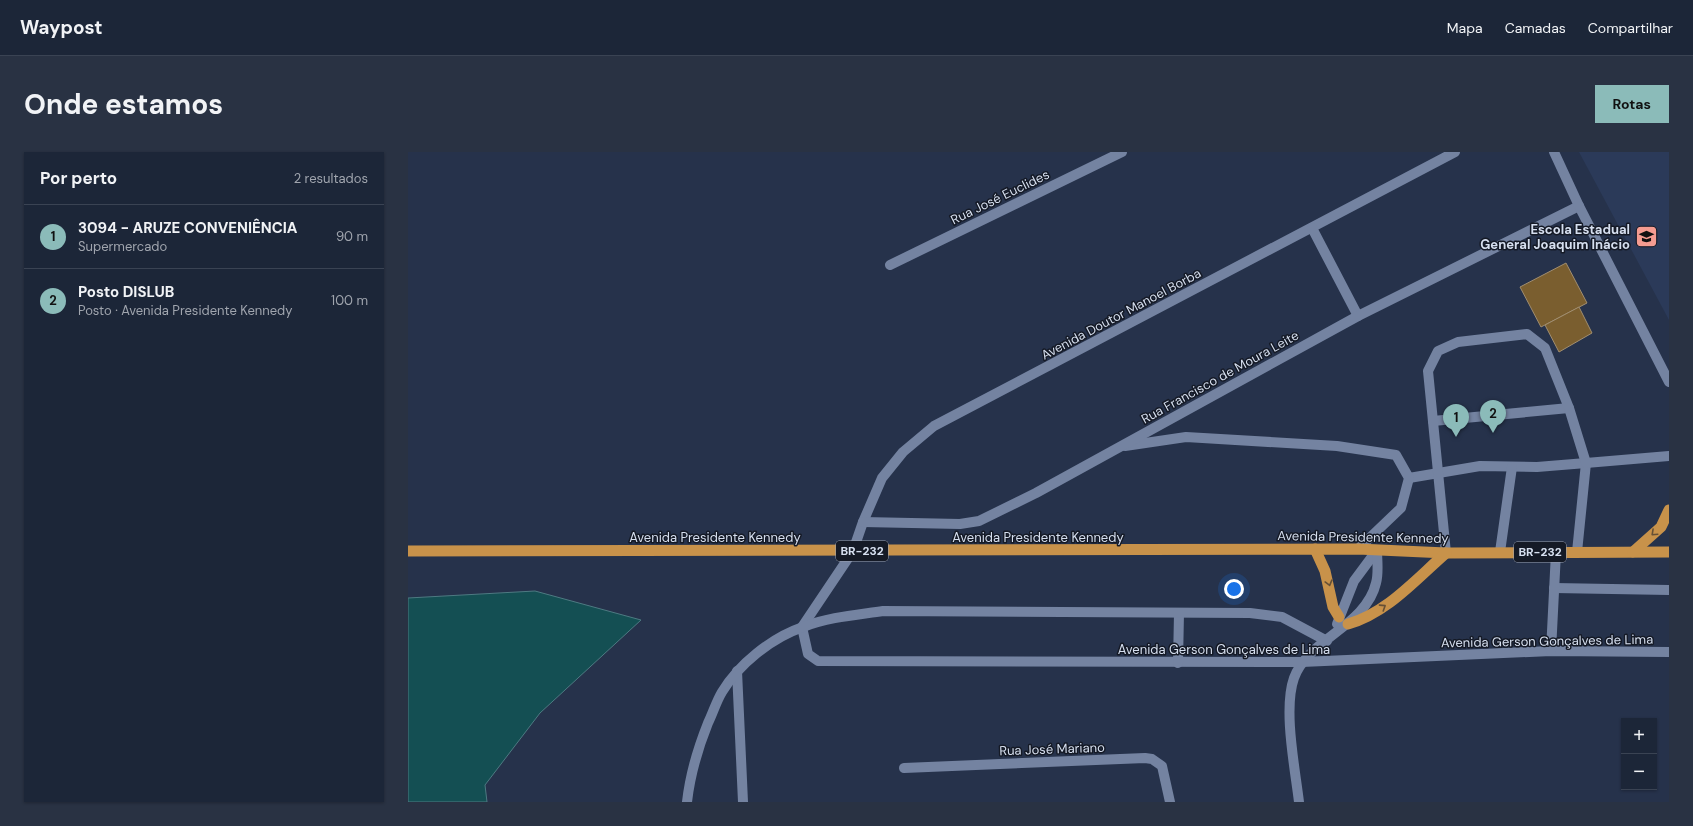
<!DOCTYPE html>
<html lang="pt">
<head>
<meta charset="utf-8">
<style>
  :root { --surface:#1c2638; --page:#293243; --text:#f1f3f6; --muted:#a0a5ae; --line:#3a4353; --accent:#8bbbb9 }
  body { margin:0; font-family:"DM Sans",sans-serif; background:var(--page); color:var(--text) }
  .controls { position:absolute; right:12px; bottom:12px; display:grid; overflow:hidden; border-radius:0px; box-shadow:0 1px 3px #0004 }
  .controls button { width:36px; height:36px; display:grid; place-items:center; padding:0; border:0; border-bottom:1px solid var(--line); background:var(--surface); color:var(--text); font:20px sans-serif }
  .you { position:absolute; left:826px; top:437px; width:14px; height:14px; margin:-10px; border:3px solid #fff; border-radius:50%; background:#1a73e8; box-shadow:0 0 0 6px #1a73e833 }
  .badge { display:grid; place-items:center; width:26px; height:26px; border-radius:50%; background:var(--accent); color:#111; font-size:13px; font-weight:700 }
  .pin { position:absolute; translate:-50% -33px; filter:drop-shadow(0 1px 2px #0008) }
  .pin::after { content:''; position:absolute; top:21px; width:14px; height:12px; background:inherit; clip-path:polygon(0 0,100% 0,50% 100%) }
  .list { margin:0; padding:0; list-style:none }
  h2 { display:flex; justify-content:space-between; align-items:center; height:52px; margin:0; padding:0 16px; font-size:17px }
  h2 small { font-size:13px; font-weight:400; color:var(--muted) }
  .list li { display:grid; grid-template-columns:26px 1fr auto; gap:12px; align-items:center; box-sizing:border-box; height:64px; padding:0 16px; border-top:1px solid var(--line) }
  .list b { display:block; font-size:15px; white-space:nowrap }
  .list p { margin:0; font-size:13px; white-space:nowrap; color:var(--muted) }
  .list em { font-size:13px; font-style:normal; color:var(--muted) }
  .map { position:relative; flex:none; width:1261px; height:650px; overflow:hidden; border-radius:0px }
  header { display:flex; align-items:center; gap:24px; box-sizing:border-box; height:56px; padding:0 20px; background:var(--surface); border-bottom:1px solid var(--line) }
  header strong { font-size:19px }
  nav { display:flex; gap:22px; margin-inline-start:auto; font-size:14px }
  .intro { display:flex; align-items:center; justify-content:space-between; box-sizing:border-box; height:96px; padding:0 24px }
  h1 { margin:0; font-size:28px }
  .button { padding:10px 18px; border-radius:0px; background:var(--accent); color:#111; font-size:14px; font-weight:700 }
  main { display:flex; gap:24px; padding:0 24px }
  aside { flex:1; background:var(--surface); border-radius:0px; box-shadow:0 1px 3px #0004 }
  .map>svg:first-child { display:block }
  .built { fill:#2b3a59 }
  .water { fill:#144f53; stroke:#4e7a82 }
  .building { fill:#7a5e2f; stroke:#a18e70 }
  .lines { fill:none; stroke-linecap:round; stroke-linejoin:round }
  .service { stroke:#7483a1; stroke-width:10 }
  .minor { stroke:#7483a1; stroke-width:10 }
  .tertiary { stroke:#7483a1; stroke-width:10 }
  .secondary { stroke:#7483a1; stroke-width:10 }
  .trunk { stroke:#c8924a; stroke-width:11 }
  .oneway { stroke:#665036 }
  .labels { text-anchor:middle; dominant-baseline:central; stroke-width:3; stroke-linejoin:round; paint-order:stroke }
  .shield { fill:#151a26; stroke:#9ca4b3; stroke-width:1 }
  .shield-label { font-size:12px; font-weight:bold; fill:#d6dfef }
  .street-label { font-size:13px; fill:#d6dfef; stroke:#151a26 }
  .poi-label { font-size:13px; font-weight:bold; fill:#d6dfef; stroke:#151a26; text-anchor:end }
</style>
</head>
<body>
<header>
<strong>Waypost</strong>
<nav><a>Mapa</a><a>Camadas</a><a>Compartilhar</a></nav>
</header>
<div class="intro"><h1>Onde estamos</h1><a class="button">Rotas</a></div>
<main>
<aside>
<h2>Por perto<small>2 resultados</small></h2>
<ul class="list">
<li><span class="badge">1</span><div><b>3094 - ARUZE CONVENIÊNCIA</b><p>Supermercado</p></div><em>90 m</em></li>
<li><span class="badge">2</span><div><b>Posto DISLUB</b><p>Posto · Avenida Presidente Kennedy</p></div><em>100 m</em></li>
</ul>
</aside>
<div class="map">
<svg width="1261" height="650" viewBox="0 0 1261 650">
  <rect width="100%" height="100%" fill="#26324b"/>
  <path class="built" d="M1171,0H1261V168Z"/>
  <path class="water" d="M127,439L233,468L132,561L77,633L79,650H0V446Z"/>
  <g class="building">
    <path d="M1158,111L1179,151L1133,175L1112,135Z"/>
    <path d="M1171,155L1184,181L1151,200L1137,173Z"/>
  </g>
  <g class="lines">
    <g class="service">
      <path d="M1025,269L1161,256"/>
      <path d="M1001,326L1072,314L1129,315L1178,311L1169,400"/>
      <path d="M1092,400L1104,315"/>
      <path d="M1038,401L1020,219L1030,199L1050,190L1119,182L1137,196L1161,256L1178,311L1261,304"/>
    </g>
    <g class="minor">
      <path d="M1047,0L526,274L495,300L474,326L455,370L445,399L394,475L400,502L410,509L894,510L1143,499L1261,500"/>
      <path d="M904,76L950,164"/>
      <path d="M482,113L714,0"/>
      <path d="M717,294L778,285L929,294L988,303L1001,326L993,356L950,397"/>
      <path d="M455,370L552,372L571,369L628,341L950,164L1171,54"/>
      <path d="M1146,436L1261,438"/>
      <path d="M1143,499L1148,400"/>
      <path d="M770,511L771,461"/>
      <path d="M329,519L335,650"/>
      <path d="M496,616L737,606L744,607L754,614L762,650"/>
      <path d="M279,650C282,623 290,596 300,571C305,561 308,550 314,540C331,512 363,486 395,475C421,465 448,463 475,459L842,461L874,465L919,489"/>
    </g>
    <path class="tertiary" d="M1146,0L1171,54L1261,230"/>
    <g class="secondary">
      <path d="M929,472L946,429L969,398"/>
      <path d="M891,650C887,616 875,557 886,526C900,487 958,474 968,431C971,421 969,408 969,398"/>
    </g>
    <g class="trunk">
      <path d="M907,397L917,419L925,455L931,465"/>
      <path d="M0,399L950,397L1038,401L1261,400"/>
      <path d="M1225,400L1253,375L1261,358"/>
      <path d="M940,472C979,461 1008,427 1038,401"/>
    </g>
  </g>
  <defs><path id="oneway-chevron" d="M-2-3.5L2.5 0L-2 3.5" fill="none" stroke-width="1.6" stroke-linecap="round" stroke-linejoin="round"/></defs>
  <g class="oneway">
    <use href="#oneway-chevron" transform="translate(1246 381) rotate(137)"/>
    <use href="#oneway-chevron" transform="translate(921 431) rotate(75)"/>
    <use href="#oneway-chevron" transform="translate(975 455) rotate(-33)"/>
  </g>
  <defs>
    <symbol id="school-square" viewBox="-11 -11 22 22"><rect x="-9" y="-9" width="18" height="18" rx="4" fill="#f59c91" stroke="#151a26"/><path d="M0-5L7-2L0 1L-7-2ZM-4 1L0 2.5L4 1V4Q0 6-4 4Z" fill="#111"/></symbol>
  </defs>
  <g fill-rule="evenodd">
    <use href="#school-square" x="1226" y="72" width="25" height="25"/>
  </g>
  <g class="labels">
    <g class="shield">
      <rect x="428" y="389" width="52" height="20" rx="3"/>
      <rect x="1106" y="390" width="52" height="20" rx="3"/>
    </g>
    <g class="shield-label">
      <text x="454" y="399">BR-232</text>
      <text x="1132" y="400">BR-232</text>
    </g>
    <g class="street-label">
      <text transform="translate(592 45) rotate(-26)">Rua José Euclides</text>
      <text transform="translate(713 162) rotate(-28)">Avenida Doutor Manoel Borba</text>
      <text transform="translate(812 225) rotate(-29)">Rua Francisco de Moura Leite</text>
      <text x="307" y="385">Avenida Presidente Kennedy</text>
      <text x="630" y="385">Avenida Presidente Kennedy</text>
      <text transform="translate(955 385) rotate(1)">Avenida Presidente Kennedy</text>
      <text transform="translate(1139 489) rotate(-1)">Avenida Gerson Gonçalves de Lima</text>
      <text x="816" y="497">Avenida Gerson Gonçalves de Lima</text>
      <text transform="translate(644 597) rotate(-2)">Rua José Mariano</text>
    </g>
    <g class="poi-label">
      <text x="1222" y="77">Escola Estadual<tspan x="1222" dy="15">General Joaquim Inácio</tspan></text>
    </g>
  </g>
</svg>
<div class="controls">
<button>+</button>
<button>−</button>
</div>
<div class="you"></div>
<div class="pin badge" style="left:1048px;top:285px">1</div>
<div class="pin badge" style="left:1085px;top:281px">2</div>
</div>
</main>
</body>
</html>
